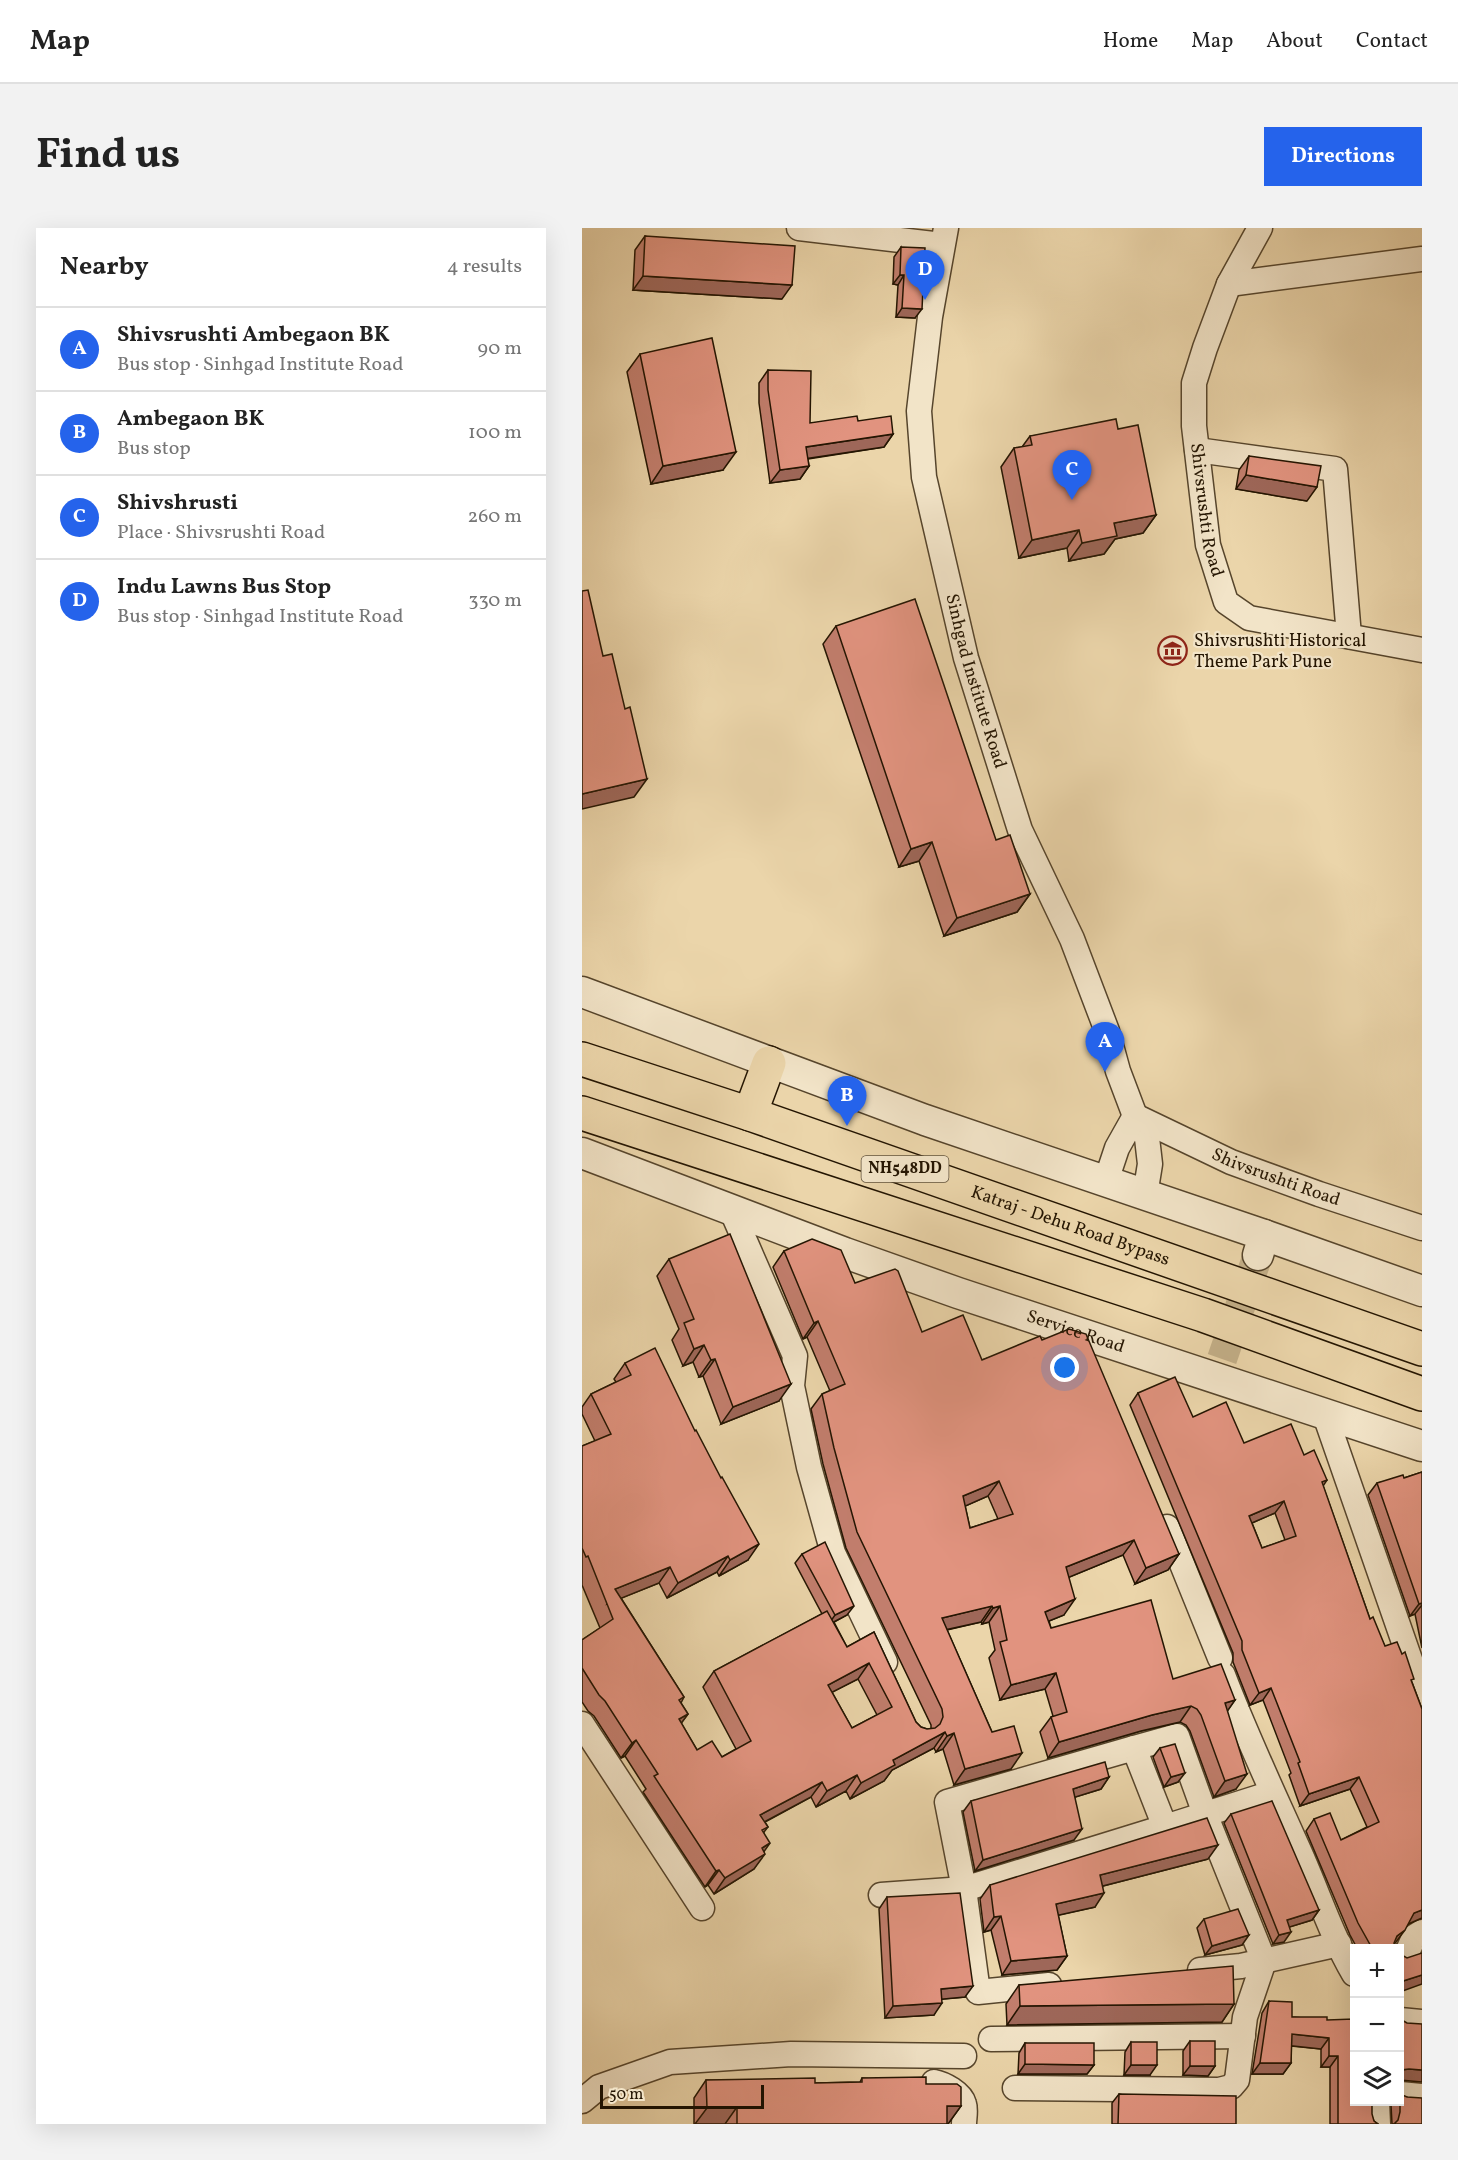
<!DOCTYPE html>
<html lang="en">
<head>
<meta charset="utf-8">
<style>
  :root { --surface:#fff; --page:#f2f2f2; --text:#222; --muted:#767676; --line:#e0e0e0; --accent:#2563eb }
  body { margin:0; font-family:Vollkorn,serif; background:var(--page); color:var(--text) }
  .controls { position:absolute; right:18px; bottom:18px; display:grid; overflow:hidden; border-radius:0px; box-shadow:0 6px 24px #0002 }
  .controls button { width:54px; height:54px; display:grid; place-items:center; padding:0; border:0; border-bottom:2px solid var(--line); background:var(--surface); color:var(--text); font:30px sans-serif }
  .scale { position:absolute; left:18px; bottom:15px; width:164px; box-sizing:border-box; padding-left:6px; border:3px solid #241502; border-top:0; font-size:16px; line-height:21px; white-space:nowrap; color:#241502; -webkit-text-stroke:4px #f2e4c8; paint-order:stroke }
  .you { position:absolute; left:483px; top:1140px; width:21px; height:21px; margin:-15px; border:4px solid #fff; border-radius:50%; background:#1a73e8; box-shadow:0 0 0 9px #1a73e833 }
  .badge { display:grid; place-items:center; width:39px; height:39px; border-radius:50%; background:var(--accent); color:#fff; font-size:20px; font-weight:700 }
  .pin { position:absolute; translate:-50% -50px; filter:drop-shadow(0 2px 3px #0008) }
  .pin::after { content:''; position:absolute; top:32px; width:21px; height:18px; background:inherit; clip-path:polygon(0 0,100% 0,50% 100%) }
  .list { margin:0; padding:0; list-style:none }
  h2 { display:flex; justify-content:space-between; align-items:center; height:78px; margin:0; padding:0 24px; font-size:26px }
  h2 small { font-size:20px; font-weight:400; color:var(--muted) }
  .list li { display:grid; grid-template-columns:39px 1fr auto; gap:18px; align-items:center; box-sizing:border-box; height:84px; padding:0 24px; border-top:2px solid var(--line) }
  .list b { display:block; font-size:22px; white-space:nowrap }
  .list p { margin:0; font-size:20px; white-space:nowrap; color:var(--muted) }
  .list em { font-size:20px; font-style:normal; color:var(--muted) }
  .icon { flex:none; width:33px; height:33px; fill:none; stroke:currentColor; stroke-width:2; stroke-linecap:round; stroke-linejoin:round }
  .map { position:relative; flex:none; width:840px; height:1896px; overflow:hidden; border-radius:0px }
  header { display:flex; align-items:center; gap:36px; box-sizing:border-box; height:84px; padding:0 30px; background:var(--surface); border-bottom:2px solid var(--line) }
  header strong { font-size:28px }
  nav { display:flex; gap:33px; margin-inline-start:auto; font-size:21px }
  .intro { display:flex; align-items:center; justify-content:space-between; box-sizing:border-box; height:144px; padding:0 36px }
  h1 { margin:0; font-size:42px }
  .button { padding:15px 27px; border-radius:0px; background:var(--accent); color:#fff; font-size:21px; font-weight:700 }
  main { display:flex; gap:36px; padding:0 36px }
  aside { flex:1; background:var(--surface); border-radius:0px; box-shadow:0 6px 24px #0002 }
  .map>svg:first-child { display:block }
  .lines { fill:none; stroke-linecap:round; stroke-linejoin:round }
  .tertiary-tunnel { stroke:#c3af88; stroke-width:30; stroke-dasharray:30 15; stroke-linecap:butt }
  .minor-casing { stroke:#56452c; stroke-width:27 }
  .tertiary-casing { stroke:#56452c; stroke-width:33 }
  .trunk-casing { stroke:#241502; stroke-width:36 }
  .minor { stroke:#f2e4c8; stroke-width:24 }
  .tertiary { stroke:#f2e4c8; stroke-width:30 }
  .trunk { stroke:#ebd5aa; stroke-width:33 }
  .wall { fill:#c27e6d; stroke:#241502; stroke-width:1.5; fill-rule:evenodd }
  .shaded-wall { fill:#9e6759; stroke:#241502; stroke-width:1.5 }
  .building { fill:#e1937f; stroke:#241502; stroke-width:1.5; fill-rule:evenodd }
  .labels { text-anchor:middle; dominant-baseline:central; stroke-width:4.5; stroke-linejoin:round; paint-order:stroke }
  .shield { fill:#f2e4c8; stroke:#62533d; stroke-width:1.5 }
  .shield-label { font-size:16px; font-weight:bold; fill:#241502 }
  .street-label { font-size:18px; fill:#241502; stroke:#f2e4c8 }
  .poi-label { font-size:18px; fill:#241502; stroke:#f2e4c8; text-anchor:start }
</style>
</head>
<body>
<header>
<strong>Map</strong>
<nav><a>Home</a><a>Map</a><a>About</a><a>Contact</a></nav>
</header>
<div class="intro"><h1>Find us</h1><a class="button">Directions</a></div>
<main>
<aside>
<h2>Nearby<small>4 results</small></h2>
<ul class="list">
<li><span class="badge">A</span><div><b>Shivsrushti Ambegaon BK</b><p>Bus stop · Sinhgad Institute Road</p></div><em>90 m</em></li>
<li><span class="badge">B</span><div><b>Ambegaon BK</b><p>Bus stop</p></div><em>100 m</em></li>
<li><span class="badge">C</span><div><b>Shivshrusti</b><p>Place · Shivsrushti Road</p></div><em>260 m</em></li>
<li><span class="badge">D</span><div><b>Indu Lawns Bus Stop</b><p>Bus stop · Sinhgad Institute Road</p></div><em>330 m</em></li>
</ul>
</aside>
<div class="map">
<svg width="840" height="1896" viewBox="0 0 840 1896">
  <rect width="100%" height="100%" fill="#ebd5aa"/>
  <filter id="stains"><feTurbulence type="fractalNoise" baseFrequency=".00333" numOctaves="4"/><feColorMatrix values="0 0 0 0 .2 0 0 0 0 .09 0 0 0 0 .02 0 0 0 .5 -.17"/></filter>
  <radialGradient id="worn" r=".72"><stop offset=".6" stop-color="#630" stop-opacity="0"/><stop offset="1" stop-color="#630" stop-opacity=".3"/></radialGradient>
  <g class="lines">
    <path class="tertiary-tunnel" d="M640,1131L676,1027"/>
    <defs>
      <g id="minor">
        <path d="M217,0L360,17"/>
        <path id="s1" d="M364,0L348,89L337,183L342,249L384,430L438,602L490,711L525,803L536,843L553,888L565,910L568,936L563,967"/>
        <path id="s2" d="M678,0L647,56L623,120L612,155V198L626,317L644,374L667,390L840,422"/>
        <path d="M647,56L840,31"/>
        <path d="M615,222L753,241L767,408"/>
        <path id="s3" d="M553,888L649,934L737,966L840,1000"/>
        <path d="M524,953L535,920L553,888"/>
        <path d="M149,981L213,1128L210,1158L227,1239L251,1325L303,1434"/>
        <path d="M743,1187L840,1466"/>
        <path d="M585,1299L638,1430"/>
        <path d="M641,1447C663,1505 689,1560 714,1616C734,1659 748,1705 772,1746"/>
        <path d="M0,1496L120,1680"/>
        <path d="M583,1599L382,1661L365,1574L552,1520L583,1599L690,1565"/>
        <path d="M299,1667L382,1661L396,1764L467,1757"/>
        <path d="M818,1728L825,1725L832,1709L840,1704"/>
        <path d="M618,1742L659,1738L757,1716"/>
        <path d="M818,1792L840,1794"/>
        <path d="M409,1811L661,1808"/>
        <path d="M352,1854C362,1856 379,1865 382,1876C384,1882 382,1890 382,1896"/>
        <path d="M433,1860L637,1862L649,1859L655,1852L663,1789L682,1733L623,1586L595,1508L552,1520"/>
        <path d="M818,1866L840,1868"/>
        <path d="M0,1873L17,1859L88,1834L209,1826L382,1828"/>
        <path d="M795,1874L796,1896"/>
      </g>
      <g id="tertiary">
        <path d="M0,764L343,892L682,1007L676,1027"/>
        <path id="s4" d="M0,925L263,1025L376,1065L840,1218"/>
        <path d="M682,1007L840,1063"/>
      </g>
      <g id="trunk">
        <path id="s5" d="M0,831L168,886L840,1121"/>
        <path d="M0,885L621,1087L840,1166"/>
        <path d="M168,886L187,835"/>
      </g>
    </defs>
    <use href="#minor" class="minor-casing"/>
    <use href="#tertiary" class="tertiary-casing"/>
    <use href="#trunk" class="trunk-casing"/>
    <use href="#minor" class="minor"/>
    <use href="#tertiary" class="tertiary"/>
    <use href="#trunk" class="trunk"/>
  </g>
  <g class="wall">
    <path d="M63,8L200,71L51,62L53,22Z"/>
    <path d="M319,19L333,90L314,89L316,57L311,56L312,29Z"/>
    <path d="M58,126L141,242L69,256L45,144Z"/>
    <path d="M186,142L228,195L276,193L311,206L302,219L226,231L227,238L218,251L188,255L177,175V155Z"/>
    <path d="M536,201L574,287L561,305L533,311L522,326L487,333L485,320L437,330L419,239L432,220L440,219L448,208Z"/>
    <path d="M667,228L725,273L654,261L657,242Z"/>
    <path d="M254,398L414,612L448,666L435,684L362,708L337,633L317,639L241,416Z"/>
    <path d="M202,1023L273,1055L340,1104L400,1132L460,1112L597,1326L586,1342L553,1356L541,1327L487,1349L482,1387L467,1393L469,1400L591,1451L653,1472L645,1483L654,1561L632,1569L608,1503L604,1497L598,1494L559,1503L466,1530L458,1504L469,1489L471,1488L463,1461L418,1472L407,1430L413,1422L407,1394L400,1396L399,1394L365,1402L410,1504L429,1541L372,1557L361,1521L354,1524L352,1520L310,1542L302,1553L268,1571L264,1563L234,1579L229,1569L183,1594L186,1599L182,1604V1624L172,1641L132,1666L126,1657L123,1659L61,1564L64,1561L43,1528L39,1530L12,1488L6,1483L0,1474V1412L18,1400L0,1357V1218L13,1213L0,1186V1179L9,1166L34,1154L32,1151L43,1135L166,1332L137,1348L135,1344L85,1370L77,1355L39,1370L102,1469L99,1475L106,1486L99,1495L115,1522L140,1529L154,1521L121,1459L132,1443L240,1386L213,1335L220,1326L265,1387L252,1394L265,1419L292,1404L334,1494L339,1499L345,1501H349V1497L264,1320L241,1236L229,1181L240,1166L248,1163L225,1109L221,1111L191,1039ZM406,1268L416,1291L388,1300L383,1278ZM276,1451L295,1487L270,1500L250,1464Z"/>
    <path d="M87,1031L197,1173L139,1196L121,1148L117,1149L111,1134L101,1138L90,1112L97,1101L75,1048Z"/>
    <path d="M556,1165L611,1189L662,1215L722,1227L745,1252L741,1258L788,1391L803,1418L830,1454L840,1481V1690L826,1696L812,1715L813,1720H775L768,1707L724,1603L732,1591L759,1612L785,1599L768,1561L718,1578L707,1547L709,1545L681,1472L668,1477L651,1434V1425L548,1177ZM693,1285L703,1312L680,1320L670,1295Z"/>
    <path d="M840,1244V1420L833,1386L828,1388L786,1267L795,1255L822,1250Z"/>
    <path d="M578,1520L596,1554L582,1559L571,1529Z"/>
    <path d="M527,1549L519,1561L493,1569L492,1612L393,1643L381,1584L389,1573Z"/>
    <path d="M649,1586L737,1682L730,1692L707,1699L702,1714L691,1716L642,1595Z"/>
    <path d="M626,1631L521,1658L513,1679L476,1687L485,1728L475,1742L420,1747L409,1702L402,1704L398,1671L408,1657Z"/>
    <path d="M305,1669L383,1769L359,1771L352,1787L303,1790L297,1681Z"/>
    <path d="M622,1691L660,1717L623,1727L615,1700Z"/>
    <path d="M437,1757L652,1776L640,1794L425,1797L424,1776Z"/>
    <path d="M687,1773L710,1789L745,1792L792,1893L796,1896H748V1839H739V1821L709,1818V1835L701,1846H670L680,1785Z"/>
    <path d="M608,1813L633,1838L626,1848L601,1847V1823Z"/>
    <path d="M549,1814L568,1847H542L543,1824Z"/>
    <path d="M443,1815L512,1837L505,1846H436L437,1825Z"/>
    <path d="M280,1850L344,1856L379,1878L366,1896H112V1870L124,1852L233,1855L278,1854Z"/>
    <path d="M537,1866L654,1896H530V1875Z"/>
    <path d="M825,1869L840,1896H810L809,1877L812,1874H818Z"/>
  </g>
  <g class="shaded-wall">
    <path d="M318,47H322L316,57L311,56Z"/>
    <path d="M61,48L210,57L200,71L51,62Z"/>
    <path d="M320,80L340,81L333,90L314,89Z"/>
    <path d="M311,206L302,219L215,232L224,219Z"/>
    <path d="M154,224L141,242L69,256L81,238Z"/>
    <path d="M227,238L218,251L188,255L198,242Z"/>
    <path d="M664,247L735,259L725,273L654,261Z"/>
    <path d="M574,287L561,305L533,311L522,326L487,333L500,315L532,295Z"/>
    <path d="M497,302L485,320L437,330L450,312Z"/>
    <path d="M65,551L52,569L0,581V566Z"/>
    <path d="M350,614L337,633L317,639L329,621Z"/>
    <path d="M448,666L435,684L362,708L375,690Z"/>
    <path d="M236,1093L225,1109L221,1111L232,1095Z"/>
    <path d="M122,1117L111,1134L101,1138L112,1121Z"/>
    <path d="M133,1131L121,1148L117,1149L129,1132Z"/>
    <path d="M209,1156L197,1173L139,1196L151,1179Z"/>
    <path d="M417,1253L406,1268L370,1284L381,1268Z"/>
    <path d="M702,1273L693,1285L658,1300L667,1288Z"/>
    <path d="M552,1312L541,1327L473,1355L484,1339Z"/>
    <path d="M177,1316L166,1332L137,1348L148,1332Z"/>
    <path d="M597,1326L586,1342L553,1356L564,1340Z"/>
    <path d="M146,1328L135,1344L85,1370L96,1355Z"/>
    <path d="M88,1339L77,1355L25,1376L33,1361Z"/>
    <path d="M493,1371L482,1387L452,1399L463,1384Z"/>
    <path d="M840,1375V1377L833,1386L828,1388L837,1376Z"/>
    <path d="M272,1378L265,1387L246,1397L253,1387Z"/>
    <path d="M410,1378L399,1394L349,1405L360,1390Z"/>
    <path d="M418,1378L407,1394L400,1396L411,1380Z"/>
    <path d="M287,1435L276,1451L235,1472L246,1457Z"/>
    <path d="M474,1445L463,1461L418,1472L429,1457Z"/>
    <path d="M689,1460L681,1472L668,1477L677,1465Z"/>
    <path d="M653,1472L642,1488L643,1475Z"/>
    <path d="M609,1478L598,1494L559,1503L466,1530L477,1514L570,1487Z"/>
    <path d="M106,1486L95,1501L97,1491Z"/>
    <path d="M363,1504L352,1520L310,1542L302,1553L268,1571L279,1555L311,1532Z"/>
    <path d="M372,1505L361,1521L354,1524L365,1508Z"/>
    <path d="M54,1512L43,1528L39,1530L50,1515Z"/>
    <path d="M440,1525L429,1541L372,1557L383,1541Z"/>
    <path d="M603,1545L596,1554L582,1559L589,1549Z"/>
    <path d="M665,1546L654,1561L632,1569L643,1553Z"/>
    <path d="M275,1547L264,1563L234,1579L245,1563Z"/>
    <path d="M527,1549L519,1561L484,1572L491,1561Z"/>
    <path d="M777,1549L768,1561L718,1578L727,1566Z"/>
    <path d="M240,1554L229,1569L167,1602L178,1587Z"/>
    <path d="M500,1601L492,1612L393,1643L401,1632Z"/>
    <path d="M188,1615L179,1628L183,1626L172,1641L132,1666L143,1650L180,1620Z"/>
    <path d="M636,1617L626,1631L509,1661L518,1647Z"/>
    <path d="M137,1642L126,1657L123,1659L134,1643Z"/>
    <path d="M522,1665L513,1679L464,1690L474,1676Z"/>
    <path d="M737,1682L730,1692L698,1702L705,1692Z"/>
    <path d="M840,1682V1690L824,1697L832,1685Z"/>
    <path d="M419,1688L409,1702L402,1704L412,1689Z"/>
    <path d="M823,1702L814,1714L806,1720L815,1708Z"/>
    <path d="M709,1704L702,1714L691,1716L697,1707Z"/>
    <path d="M667,1707L660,1717L623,1727L630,1718Z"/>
    <path d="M485,1728L475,1742L420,1747L429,1733Z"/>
    <path d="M840,1747V1756L818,1764V1754Z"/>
    <path d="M391,1758L383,1769L351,1772L359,1761Z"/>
    <path d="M360,1775L352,1787L303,1790L311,1778Z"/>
    <path d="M652,1776L640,1794L425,1797L438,1778Z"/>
    <path d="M710,1806L747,1810L739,1821L702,1817Z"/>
    <path d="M747,1828H756L748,1839H739Z"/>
    <path d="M678,1835H709L701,1846H670Z"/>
    <path d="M443,1836L512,1837L505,1846H436Z"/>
    <path d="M549,1837H575L568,1847H542Z"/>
    <path d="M608,1838H633L626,1848L601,1847Z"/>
    <path d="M827,1841L840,1842V1854L818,1852V1844L819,1842Z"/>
    <path d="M365,1878H379L366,1896H352Z"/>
    <path d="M155,1879L143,1896H113L125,1880Z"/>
  </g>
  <g class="building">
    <path d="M63,8L213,18L210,57L61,48Z"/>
    <path d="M319,19L343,20L340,81L320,80L322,47H318Z"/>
    <path d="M130,110L154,224L81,238L58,126Z"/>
    <path d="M186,142L229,143L228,195L275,188L276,193L309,188L311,206L224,219L227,238L198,242L186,162Z"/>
    <path d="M534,191L536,201L556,197L574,287L532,295L535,308L500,315L497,302L450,312L432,220L450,217L448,208Z"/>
    <path d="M667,228L739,238L735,259L664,247Z"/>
    <path d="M6,362L21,428L30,426L43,481L48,479L65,551L0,566V363Z"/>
    <path d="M333,371L414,612L428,607L448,666L375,690L350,614L329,621L254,398Z"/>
    <path d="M148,1006L209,1156L151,1179L133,1131L129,1132L122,1117L112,1121L102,1095L112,1091L87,1031Z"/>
    <path d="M230,1011L259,1022L273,1055L313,1041L316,1043L340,1104L381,1087L400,1132L458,1108L460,1112L487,1101L504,1106L597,1326L564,1340L552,1312L484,1339L493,1371L463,1384L469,1400L569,1372L591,1451L639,1436L653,1472L643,1475L665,1546L643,1553L619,1487L615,1481L609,1478L570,1487L477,1514L469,1489L485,1484L474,1445L429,1457L418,1414L425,1412L418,1378L411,1380L410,1378L360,1390L410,1504L432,1498L440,1525L383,1541L372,1505L365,1508L363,1504L311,1532L313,1537L279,1555L275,1547L245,1563L240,1554L178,1587L186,1599L180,1602L188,1615L180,1620L183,1626L143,1650L137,1642L134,1643L72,1548L76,1546L54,1512L50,1515L23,1473L17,1467L0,1440V1412L31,1391L6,1328L4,1329L0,1320V1218L29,1206L9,1166L49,1147L43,1135L73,1120L113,1203L114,1202L139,1250L140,1249L177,1316L148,1332L146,1328L96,1355L88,1339L33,1361L102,1469L97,1472L106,1486L97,1491L115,1522L130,1513L140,1529L169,1513L132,1443L245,1383L265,1419L292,1404L334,1494L339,1499L345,1501L353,1500L358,1496L361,1489L360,1481L275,1304L252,1220L240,1166L263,1156L236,1093L232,1095L202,1023ZM417,1253L431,1286L388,1300L381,1268ZM287,1435L310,1479L270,1500L246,1457Z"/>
    <path d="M593,1149L611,1189L644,1174L662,1215L709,1196L722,1227L732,1222L745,1252L740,1254L788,1391L791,1389L803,1418L815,1414L820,1426L823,1424L832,1451L829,1452L840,1481V1682L832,1685L823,1702L815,1708L812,1715L813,1720H790L776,1695L732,1591L748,1585L759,1612L797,1594L777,1549L727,1566L716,1535L718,1534L689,1460L677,1465L660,1422V1413L556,1165ZM702,1273L714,1308L680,1320L667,1288Z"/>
    <path d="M840,1244V1375L837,1376L795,1255L821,1247L822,1250Z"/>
    <path d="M243,1314L272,1378L253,1387L220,1326Z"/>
    <path d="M593,1516L603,1545L589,1549L578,1520Z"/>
    <path d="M523,1534L527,1549L491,1561L500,1601L401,1632L389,1573Z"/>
    <path d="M690,1573L737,1682L705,1692L709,1704L697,1707L649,1586Z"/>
    <path d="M625,1590L636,1617L518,1647L522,1665L474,1676L485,1728L429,1733L419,1688L412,1689L408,1657Z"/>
    <path d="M378,1665L391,1758L359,1761L360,1775L311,1778L305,1669Z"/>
    <path d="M656,1681L667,1707L630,1718L622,1691Z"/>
    <path d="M840,1725V1747L818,1754V1726L825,1730Z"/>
    <path d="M651,1738L652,1776L438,1778L437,1757Z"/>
    <path d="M687,1773L710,1774V1789H745V1792L772,1791V1874H790V1886L792,1893L796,1896H756V1828H747V1810L710,1806L709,1835H678Z"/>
    <path d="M818,1791L825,1795L840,1796V1842L827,1841L819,1842L818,1844Z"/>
    <rect x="608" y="1813" width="25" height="25"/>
    <rect x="549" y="1814" width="26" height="23"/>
    <path d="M443,1815H512V1837L443,1836Z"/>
    <path d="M344,1849V1856H375L379,1859V1878H365V1896H155V1879L125,1880L124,1852L233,1850V1855L280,1854V1850Z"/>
    <path d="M537,1866L654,1868V1896H536Z"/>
    <path d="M818,1866L825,1869L840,1870V1896H812L816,1892L818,1884Z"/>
  </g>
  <defs>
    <symbol id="museum-ring" viewBox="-11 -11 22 22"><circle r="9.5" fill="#f2e4c8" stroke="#8f2418" stroke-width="1.5"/><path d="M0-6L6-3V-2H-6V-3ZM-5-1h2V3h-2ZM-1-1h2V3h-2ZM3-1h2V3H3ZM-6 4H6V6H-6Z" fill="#8f2418"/></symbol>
  </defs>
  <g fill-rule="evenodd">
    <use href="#museum-ring" x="574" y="406" width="33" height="33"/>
  </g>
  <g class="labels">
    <rect class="shield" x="279.5" y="928" width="87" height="26" rx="4.5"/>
    <g class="shield-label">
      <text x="323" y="941">NH548DD</text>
    </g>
    <g class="street-label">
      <text stroke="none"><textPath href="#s2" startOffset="297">Shivsrushti Road</textPath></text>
      <text stroke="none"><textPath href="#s1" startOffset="462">Sinhgad Institute Road</textPath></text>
      <text stroke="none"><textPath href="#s3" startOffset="154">Shivsrushti Road</textPath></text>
      <text stroke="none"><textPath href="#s5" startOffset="516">Katraj - Dehu Road Bypass</textPath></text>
      <text stroke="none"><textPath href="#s4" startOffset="525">Service Road</textPath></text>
    </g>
    <g class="poi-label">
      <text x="612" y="413">Shivsrushti Historical<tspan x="612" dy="21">Theme Park Pune</tspan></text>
    </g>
  </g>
  <rect width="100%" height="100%" filter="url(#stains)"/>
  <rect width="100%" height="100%" fill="url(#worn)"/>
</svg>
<div class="controls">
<button>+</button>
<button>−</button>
<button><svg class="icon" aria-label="layers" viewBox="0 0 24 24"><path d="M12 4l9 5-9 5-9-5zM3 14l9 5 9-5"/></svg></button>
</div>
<div class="scale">50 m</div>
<div class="you"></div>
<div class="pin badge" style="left:523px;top:844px">A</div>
<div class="pin badge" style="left:265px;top:898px">B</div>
<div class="pin badge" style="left:490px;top:272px">C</div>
<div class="pin badge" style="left:343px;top:72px">D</div>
</div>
</main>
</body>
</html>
